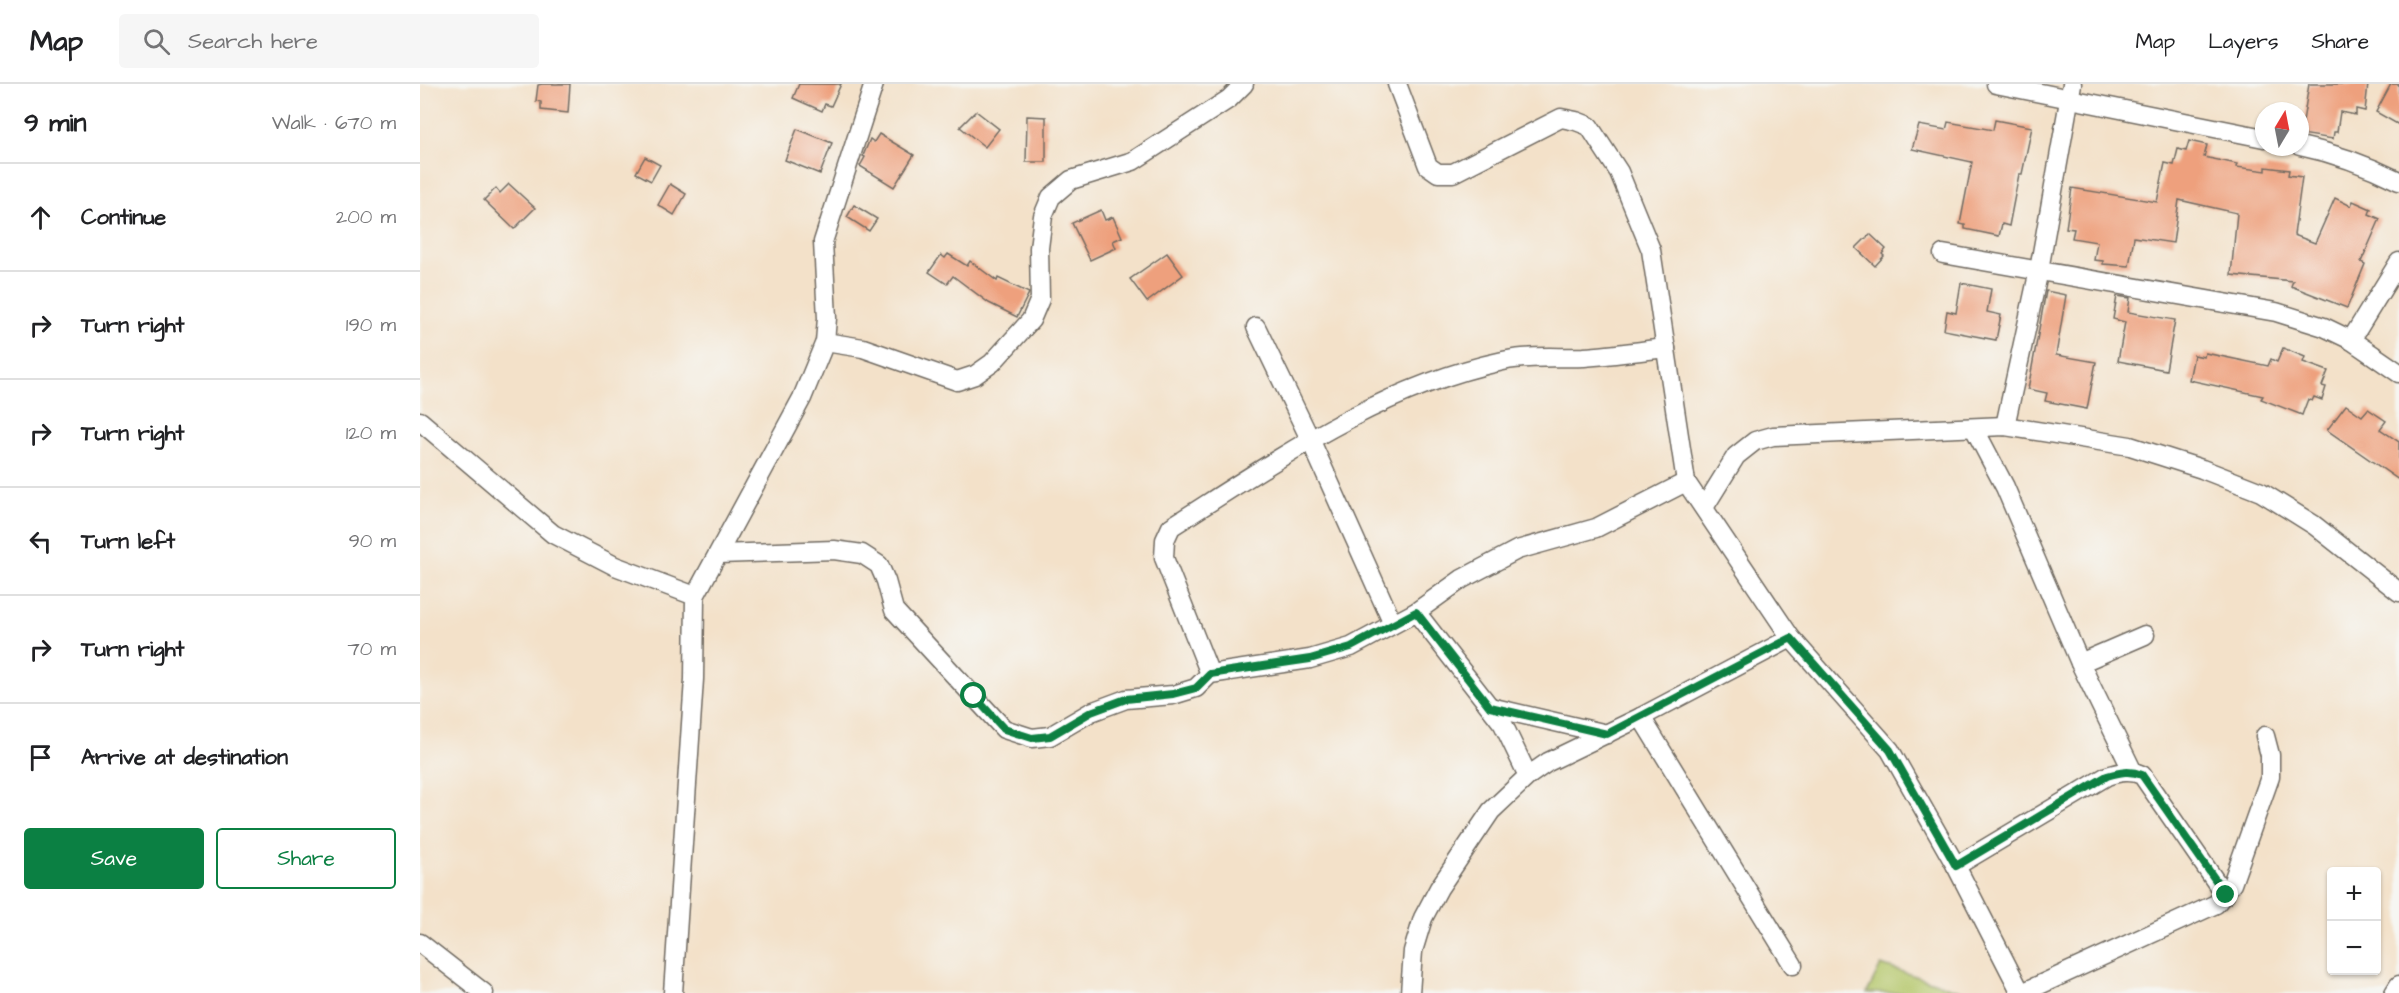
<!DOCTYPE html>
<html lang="en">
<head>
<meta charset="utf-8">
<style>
  :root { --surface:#fff; --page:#f6f6f6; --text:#202124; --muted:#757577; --line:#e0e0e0; --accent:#0b8043 }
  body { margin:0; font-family:"Architects Daughter",sans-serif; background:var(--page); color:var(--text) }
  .controls { position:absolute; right:18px; bottom:18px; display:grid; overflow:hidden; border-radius:6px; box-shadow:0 2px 4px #0004 }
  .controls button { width:54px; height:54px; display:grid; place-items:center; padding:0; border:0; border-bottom:2px solid var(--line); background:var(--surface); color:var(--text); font:30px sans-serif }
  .compass { position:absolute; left:1835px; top:18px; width:54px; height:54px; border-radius:50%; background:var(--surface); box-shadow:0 2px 4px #0004; rotate:10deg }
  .stop { position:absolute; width:18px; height:18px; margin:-14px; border:4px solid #0b8043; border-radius:50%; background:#fff }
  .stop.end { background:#0b8043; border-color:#fff; box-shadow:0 2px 6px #0008 }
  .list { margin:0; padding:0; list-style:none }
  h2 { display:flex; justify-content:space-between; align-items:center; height:78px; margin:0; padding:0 24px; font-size:26px }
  h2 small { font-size:20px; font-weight:400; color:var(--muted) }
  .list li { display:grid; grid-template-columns:39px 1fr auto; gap:18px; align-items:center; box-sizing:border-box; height:108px; padding:0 24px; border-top:2px solid var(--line) }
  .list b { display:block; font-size:22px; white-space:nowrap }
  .list em { font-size:20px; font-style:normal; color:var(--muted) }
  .actions { display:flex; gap:12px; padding:18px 24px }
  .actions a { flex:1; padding:14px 0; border:2px solid var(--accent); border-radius:6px; text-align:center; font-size:21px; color:var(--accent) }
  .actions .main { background:var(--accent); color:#fff }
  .icon { flex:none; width:33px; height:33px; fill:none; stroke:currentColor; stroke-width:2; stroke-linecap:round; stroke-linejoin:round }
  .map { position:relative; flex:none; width:1979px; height:909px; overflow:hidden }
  header { display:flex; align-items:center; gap:36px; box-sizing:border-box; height:84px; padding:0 30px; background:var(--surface); border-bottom:2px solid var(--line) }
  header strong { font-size:28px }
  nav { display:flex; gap:33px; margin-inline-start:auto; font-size:21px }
  .search { width:420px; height:54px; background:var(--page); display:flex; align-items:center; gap:15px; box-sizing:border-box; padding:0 21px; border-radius:6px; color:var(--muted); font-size:22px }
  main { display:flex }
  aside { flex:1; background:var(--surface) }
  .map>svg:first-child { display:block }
  .green { fill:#b4c669; stroke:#70784a; stroke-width:1.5 }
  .building { fill:#eea07d }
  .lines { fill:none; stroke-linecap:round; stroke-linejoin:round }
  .minor-casing { stroke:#716b62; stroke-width:21 }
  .minor { stroke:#fff; stroke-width:18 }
  .route { stroke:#0b8043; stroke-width:8 }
</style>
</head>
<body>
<header>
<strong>Map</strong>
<div class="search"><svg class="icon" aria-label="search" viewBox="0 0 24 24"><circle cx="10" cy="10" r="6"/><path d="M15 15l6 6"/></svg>Search here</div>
<nav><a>Map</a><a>Layers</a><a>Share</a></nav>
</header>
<main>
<aside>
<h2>9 min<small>Walk · 670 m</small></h2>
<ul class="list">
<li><svg class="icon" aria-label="ahead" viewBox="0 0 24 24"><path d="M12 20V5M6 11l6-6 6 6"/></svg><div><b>Continue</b></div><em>200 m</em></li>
<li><svg class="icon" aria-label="right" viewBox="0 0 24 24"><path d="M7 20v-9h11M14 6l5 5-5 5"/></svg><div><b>Turn right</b></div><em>190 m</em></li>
<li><svg class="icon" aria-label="right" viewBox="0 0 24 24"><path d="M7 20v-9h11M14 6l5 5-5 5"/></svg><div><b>Turn right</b></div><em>120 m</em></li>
<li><svg class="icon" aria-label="left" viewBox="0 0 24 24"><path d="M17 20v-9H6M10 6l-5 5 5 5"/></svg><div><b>Turn left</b></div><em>90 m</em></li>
<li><svg class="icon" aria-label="right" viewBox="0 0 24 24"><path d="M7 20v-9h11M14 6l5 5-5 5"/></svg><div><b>Turn right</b></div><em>70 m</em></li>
<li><svg class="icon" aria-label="arrive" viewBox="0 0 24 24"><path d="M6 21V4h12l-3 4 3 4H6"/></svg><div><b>Arrive at destination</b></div></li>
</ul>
<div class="actions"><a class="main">Save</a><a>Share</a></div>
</aside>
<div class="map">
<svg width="1979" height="909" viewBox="0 0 1979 909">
  <rect width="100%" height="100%" fill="#f6f6f2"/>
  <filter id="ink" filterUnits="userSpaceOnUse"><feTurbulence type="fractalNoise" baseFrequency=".0167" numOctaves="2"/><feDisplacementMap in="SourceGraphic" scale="12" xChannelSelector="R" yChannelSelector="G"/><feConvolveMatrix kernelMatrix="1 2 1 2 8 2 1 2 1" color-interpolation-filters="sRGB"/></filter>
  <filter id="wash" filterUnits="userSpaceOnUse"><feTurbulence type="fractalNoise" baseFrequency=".008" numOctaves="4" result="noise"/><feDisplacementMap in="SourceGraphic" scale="24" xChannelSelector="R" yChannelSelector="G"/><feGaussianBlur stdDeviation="1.35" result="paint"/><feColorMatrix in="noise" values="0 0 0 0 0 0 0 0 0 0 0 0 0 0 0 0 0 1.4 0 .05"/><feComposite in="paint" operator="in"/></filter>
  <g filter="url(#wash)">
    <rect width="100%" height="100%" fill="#f3e1c9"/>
    <path class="green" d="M1461,881L1548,909H1447Z"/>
    <g id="blocks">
      <g class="building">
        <path d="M122,0H150L148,29L121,26V18L116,17L118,1Z"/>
        <path d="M379,0H421L411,22L405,20L402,27L373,14Z"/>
        <path d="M1889,0H1948L1945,27L1936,25V31L1920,28L1917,48H1914L1913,55L1881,50Z"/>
        <path d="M1971,0H1979V41L1956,28Z"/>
        <path d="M556,27L579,45L565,63L540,43Z"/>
        <path d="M607,32L626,33V78H606Z"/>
        <path d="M1575,36L1612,43L1602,90H1599L1589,142L1582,140L1579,152L1545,145V141L1540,140L1552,78L1492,65L1499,41L1526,46L1528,38L1573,46Z"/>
        <path d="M377,45L412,59L400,90L365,76Z"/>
        <path d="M459,50L494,71L474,103L440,82L445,73L443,72L450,55L454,58Z"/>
        <path d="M1769,57L1787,61L1784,73L1817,80L1816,83L1846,87V83L1869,86L1868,91L1882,93L1874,151L1895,159L1915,114L1931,122L1933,117L1951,125L1949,130L1960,135L1941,178L1945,180L1927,224L1871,202L1873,197L1811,191L1817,129L1759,116L1753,159L1714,153L1709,182L1683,180V177L1674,176L1677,158L1652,154L1654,145L1646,144L1652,104L1737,118L1745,79L1754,81L1758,65L1766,67Z"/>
        <path d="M225,73L240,81L231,97L216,89Z"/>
        <path d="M89,100L115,124L94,145L64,116L76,104L80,109Z"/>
        <path d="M250,100L266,110L254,131L238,121Z"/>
        <path d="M434,121L457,135L449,147L427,133Z"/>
        <path d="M681,126L685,136L693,133L702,153L693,157L696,164L670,176L652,139Z"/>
        <path d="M1450,150L1466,165L1462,170L1464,172L1455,182L1436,164Z"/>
        <path d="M747,169L763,191L727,218L710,195Z"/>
        <path d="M528,170L547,182L550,177L577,197L578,194L609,209L597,233L569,219L533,192L527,200L509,188L521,171L525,174Z"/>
        <path d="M1541,199L1571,205L1567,228L1581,231L1576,256L1524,246L1527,227L1536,229Z"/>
        <path d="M1626,207L1646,211L1636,271L1676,278L1667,325L1625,317L1627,309L1608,305Z"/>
        <path d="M1697,212L1710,214L1708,228L1755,236L1746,286L1698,277L1705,238L1693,235Z"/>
        <path d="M1863,264L1885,273L1883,278L1908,287L1902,302L1906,303L1902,316L1894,313L1892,317L1888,315L1882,331L1841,315L1843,312L1769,296L1774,271L1784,273L1785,269L1848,282L1851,275L1857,278Z"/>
        <path d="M1926,321L1942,332L1948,325L1966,337L1960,345L1979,358V396L1907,346Z"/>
      </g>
    </g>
  </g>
  <g filter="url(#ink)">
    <use href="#blocks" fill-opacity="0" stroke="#716b62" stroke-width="1.5"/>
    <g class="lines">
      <defs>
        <g id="minor">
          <path d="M977,0L1008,82L1018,89H1033L1141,34L1156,37L1169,42L1199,88L1231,166L1266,398L1371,554L1470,666L1536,782L1601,909"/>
          <path d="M1576,0L1844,54"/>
          <path d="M1880,62C1914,69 1947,81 1979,97"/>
          <path d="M1523,170L1856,228L1904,243L1931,256L1979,289"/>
          <path d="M836,243L890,355L973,540"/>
          <path d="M1931,256L1979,178"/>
          <path d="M405,258L443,264L537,297L555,291L572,279L611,236L620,215L619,164L623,132L631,113L651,96L713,77L809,15L824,0"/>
          <path d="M0,337L133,450L195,482L275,512L274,595L253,909"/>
          <path d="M1585,342L1619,186L1652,0"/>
          <path d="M1554,344L1585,403L1660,579L1713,688"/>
          <path d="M1285,422L1316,372L1335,357L1353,352L1585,342L1710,362L1782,385L1841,408L1894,441L1979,508"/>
          <path d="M299,470L414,466L442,470L459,481L466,497L474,526L584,645L612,654L630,652L671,628L706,615L753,611L776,604L790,590L890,575L931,563L996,528L1042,495L1097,466L1176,444L1266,398"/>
          <path d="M275,512L382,314L405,258L407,234L403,158L454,0"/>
          <path d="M996,528L1083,640L1108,692"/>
          <path d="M1660,579L1725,551"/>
          <path d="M790,590L744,474L745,456L751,443C855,377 960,303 1083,277C1108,271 1138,274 1164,273C1192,271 1219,267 1246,264"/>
          <path d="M1070,623L1187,650"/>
          <path d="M1221,633L1373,881"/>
          <path d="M1536,782L1687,692C1700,688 1710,686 1722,691L1805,811"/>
          <path d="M0,859L64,909"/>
          <path d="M990,909L993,867L1003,834L1019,804L1071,727L1108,692L1128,678L1221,633L1371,554"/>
          <path d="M1602,909L1796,820L1812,800L1850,693V671L1845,652"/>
          <path d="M1974,909L1979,901"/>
        </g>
      </defs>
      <use href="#minor" class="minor-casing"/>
      <use href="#minor" class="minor"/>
    </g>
  </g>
  <g class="lines" filter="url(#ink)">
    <path class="route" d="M554,612L584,645L612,654L630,652L671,628L706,615L753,610L776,604L790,590L890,575L931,563L996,528L1070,623L1187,650L1371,554L1470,666L1536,782L1687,692C1700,688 1710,686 1722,691L1806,811"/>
  </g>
</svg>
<div class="controls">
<button>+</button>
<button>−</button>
</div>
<svg class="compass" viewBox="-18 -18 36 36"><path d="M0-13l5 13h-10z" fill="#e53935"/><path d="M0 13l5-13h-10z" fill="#757577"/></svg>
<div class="stop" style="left:554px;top:612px"></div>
<div class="stop end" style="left:1806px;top:811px"></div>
</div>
</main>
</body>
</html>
